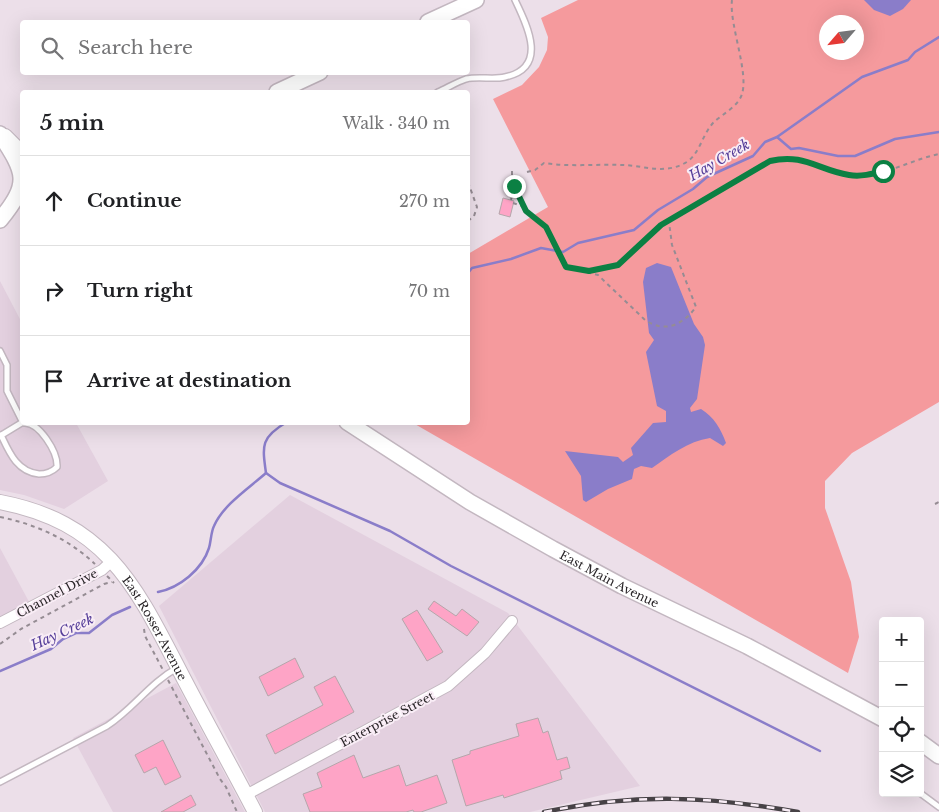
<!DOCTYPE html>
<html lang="en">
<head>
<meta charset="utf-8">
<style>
  :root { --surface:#fff; --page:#f2f2f2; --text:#202124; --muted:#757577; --line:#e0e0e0 }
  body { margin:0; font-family:"Libre Baskerville",serif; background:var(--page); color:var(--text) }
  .controls { position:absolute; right:15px; bottom:15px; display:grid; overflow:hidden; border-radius:5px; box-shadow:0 5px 20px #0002 }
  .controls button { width:45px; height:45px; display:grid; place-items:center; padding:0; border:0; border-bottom:1px solid var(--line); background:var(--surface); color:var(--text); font:25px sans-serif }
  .compass { position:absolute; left:819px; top:15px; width:45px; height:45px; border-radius:50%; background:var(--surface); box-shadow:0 5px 20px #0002; rotate:242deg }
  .stop { position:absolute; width:15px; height:15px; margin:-11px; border:4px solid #0b8043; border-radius:50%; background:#fff }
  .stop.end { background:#0b8043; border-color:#fff; box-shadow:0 1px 5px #0008 }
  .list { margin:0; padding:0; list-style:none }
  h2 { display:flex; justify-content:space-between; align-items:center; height:65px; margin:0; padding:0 20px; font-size:21px }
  h2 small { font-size:16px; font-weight:400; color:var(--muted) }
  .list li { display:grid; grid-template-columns:32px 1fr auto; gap:15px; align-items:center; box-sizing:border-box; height:90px; padding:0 20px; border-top:1px solid var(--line) }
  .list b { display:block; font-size:19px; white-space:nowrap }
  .list em { font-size:16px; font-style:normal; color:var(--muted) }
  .icon { flex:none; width:28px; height:28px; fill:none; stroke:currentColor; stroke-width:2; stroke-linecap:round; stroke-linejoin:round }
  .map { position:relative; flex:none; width:939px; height:812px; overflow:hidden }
  .search { position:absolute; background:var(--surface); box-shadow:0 5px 20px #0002; left:20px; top:20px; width:450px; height:55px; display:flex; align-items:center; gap:12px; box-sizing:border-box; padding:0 18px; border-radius:5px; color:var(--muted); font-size:19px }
  .panel { position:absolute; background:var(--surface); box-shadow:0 5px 20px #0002; left:20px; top:90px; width:450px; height:335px; border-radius:5px }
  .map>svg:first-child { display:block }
  .built { fill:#e3d0df }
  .green { fill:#f59a9d; fill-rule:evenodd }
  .water { fill:#8a7dc9 }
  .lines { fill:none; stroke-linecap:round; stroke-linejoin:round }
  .stream { stroke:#8a7dc9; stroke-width:2.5 }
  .building { fill:#fea4c6; stroke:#b5a6ab }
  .lane-casing { stroke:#c3b7c0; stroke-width:8 }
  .street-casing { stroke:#c3b7c0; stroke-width:12 }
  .secondary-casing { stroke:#c3b7c0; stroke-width:16 }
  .primary-casing { stroke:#c3b7c0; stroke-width:18 }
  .path { stroke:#958c93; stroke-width:2; stroke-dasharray:4 4; stroke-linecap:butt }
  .lane { stroke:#fff; stroke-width:5 }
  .street { stroke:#fff; stroke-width:10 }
  .secondary { stroke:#fff; stroke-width:14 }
  .primary { stroke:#fff; stroke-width:15 }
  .rail-casing { stroke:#474246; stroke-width:4.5 }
  .rail { stroke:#f9edf6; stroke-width:2.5; stroke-dasharray:8; stroke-linecap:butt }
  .route { stroke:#0b8043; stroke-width:6 }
  .labels { text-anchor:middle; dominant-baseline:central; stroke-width:4; stroke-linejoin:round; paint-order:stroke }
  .street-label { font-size:12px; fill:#292528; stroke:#f9edf6 }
  .water-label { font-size:14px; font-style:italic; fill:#553e99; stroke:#f9edf6 }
</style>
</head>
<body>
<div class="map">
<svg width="939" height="812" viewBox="0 0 939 812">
  <rect width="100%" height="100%" fill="#ecdfe9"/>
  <g class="built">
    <path d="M0,281L22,323V422L76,423L108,481L64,509L24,495L0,490Z"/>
    <path d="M290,495L508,613L640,786L530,812H265L159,606Z"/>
    <path d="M0,548L34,611L0,628Z"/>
    <path d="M176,683L245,812H113L73,738Z"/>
  </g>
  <path class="green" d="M578,0H939V402L852,453L825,481V508L851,582L859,637L848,673L413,423L468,422V254L548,207L493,99L522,85L539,67L547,50L548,37L541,18ZM826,22H856V52H826Z"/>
  <g class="water">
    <path d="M864,0H911L903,9L890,16L874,10Z"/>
    <path d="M657,263L671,267L694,324L703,337L705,345L697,399L690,408L691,412L701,409C714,417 721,429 726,443L723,446L710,438C688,441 669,456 652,468L641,466L634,469L632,479L608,489L586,502L583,500L581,476L565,451L618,457L623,462L633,455L631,448L653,423L666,422V411L657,406L646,352L654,340L649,333L643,282L646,268Z"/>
  </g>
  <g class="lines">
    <g class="stream">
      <path d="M777,137L791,149L799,148L838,156H855L895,139L939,132"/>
      <path d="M468,273L472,268L511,259L541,248L563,252L578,243L634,230L658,210L693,189L707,177L753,156L765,142L777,137L862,77L908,60L915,52L939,37"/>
      <path d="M266,473L280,483L390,531L451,566L820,751"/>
      <path d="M158,592C179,588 202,570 209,548C211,541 211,532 214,526C223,505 249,488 266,473C262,445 261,437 287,422"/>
      <path d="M0,671L51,649L63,639L76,633H89L112,615L130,607"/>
    </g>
  </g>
  <g class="building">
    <path d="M503,198L514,201L510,217L499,214Z"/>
    <path d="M434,601L456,616L462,609L479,622L467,636L428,609Z"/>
    <path d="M417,610L443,652L427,661L402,619Z"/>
    <path d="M295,658L304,677L268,696L259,677Z"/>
    <path d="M335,676L354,712L275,754L266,735L323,705L314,687Z"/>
    <path d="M538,718L543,733L548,731L557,760L567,757L570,768L560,771L562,779L504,798L503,795L466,806L452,760L470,754V751L519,736L516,724Z"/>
    <path d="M163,740L181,777L165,785L156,767L144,773L135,755Z"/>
    <path d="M354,755L363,778L399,765L406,786L437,775L447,803L421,812H414L413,810L406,812H310L303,794L322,787L317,773Z"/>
    <path d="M191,795L196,805L183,812H161Z"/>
  </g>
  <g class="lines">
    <defs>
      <g id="lane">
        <path d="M438,92C447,88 457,82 466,79C479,76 493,80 505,77C549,68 527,25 515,0"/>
        <path d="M0,351L7,365V391L22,421"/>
        <path d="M1,435C9,452 17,472 39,474C47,474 52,472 57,467C58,452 39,422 24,423"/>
        <path d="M0,436L23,422"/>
        <path d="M0,782L107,726C133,709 150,683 177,668"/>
        <path d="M920,793L939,807"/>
      </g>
      <g id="street">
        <path d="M0,623L102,570L113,560"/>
        <path d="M246,795L448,686L485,653L512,621"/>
      </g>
      <g id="secondary">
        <path d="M5,136L22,153"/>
        <path id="s1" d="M0,502C110,523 138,591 185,681C208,725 232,768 255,812"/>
      </g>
      <g id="primary">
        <path d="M428,22L476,0"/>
        <path d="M277,92L320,72"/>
        <path d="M0,134C25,173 31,182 0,220"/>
        <path id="s2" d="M347,422L470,502L553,549L622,586L747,646L883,719"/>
        <path d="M920,742L939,756"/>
      </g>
    </defs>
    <use href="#lane" class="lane-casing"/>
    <use href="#street" class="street-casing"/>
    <use href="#secondary" class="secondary-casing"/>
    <use href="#primary" class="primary-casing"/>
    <g class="path">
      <path d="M512,171V180L522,206L534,219L547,227L566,267L598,275L644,319C664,334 683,325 696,307L672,245L669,222"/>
      <path d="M527,172L535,170L544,163C569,167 596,164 621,165C642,165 664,175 685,163C699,156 702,135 713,123C722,114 738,107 742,94C749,72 729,24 732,0"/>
      <path d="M468,182L477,207L474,216L468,221"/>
      <path d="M511,200L514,186"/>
      <path d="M513,203L522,206"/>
      <path d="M589,271L617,265L661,225L770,161C809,152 831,180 864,176C890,173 914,159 939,154"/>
      <path d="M935,504L939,502"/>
      <path d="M0,517C35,524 69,539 95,564"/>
      <path d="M107,576L114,583"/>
      <path d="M144,629L145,636L163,670"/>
      <path d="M0,644L21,629L104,584L112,582"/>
      <path d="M168,680L220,779L226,787L237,812"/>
    </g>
    <use href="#lane" class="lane"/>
    <use href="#street" class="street"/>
    <use href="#secondary" class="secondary"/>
    <use href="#primary" class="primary"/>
    <defs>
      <path id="rail" d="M544,812C636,793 707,796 798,812"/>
    </defs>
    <use href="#rail" class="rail-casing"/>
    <use href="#rail" class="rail"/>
  </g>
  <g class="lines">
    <path class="route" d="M514,186L526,211L546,227L566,267L589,271L618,265L661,225L770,161C804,153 818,170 849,175C861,177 872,174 883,171"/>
  </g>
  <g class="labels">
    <g class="street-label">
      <text stroke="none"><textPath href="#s2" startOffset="306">East Main Avenue</textPath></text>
      <text transform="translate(57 593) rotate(-28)">Channel Drive</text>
      <text stroke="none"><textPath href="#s1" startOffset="209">East Rosser Avenue</textPath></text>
      <text transform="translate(387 719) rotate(-28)">Enterprise Street</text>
    </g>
    <g class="water-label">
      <text transform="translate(719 160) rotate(-30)">Hay Creek</text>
      <text transform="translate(62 632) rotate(-25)">Hay Creek</text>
    </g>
  </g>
</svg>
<div class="controls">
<button>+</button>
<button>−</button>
<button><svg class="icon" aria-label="locate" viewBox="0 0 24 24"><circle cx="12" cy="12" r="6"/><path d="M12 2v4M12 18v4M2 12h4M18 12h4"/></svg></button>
<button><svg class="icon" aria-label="layers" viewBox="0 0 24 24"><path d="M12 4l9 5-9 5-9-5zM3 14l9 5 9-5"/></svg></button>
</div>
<svg class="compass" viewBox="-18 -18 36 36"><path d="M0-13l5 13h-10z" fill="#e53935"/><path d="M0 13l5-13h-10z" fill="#757577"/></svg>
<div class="stop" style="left:883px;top:171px"></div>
<div class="stop end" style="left:514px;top:186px"></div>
<div class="search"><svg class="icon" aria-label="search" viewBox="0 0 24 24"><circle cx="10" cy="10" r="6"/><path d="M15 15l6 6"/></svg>Search here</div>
<section class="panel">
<h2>5 min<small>Walk · 340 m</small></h2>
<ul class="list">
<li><svg class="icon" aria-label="ahead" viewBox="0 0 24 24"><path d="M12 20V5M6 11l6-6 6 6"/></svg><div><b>Continue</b></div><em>270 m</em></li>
<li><svg class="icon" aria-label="right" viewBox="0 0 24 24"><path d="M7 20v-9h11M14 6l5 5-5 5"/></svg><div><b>Turn right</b></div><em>70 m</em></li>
<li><svg class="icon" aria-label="arrive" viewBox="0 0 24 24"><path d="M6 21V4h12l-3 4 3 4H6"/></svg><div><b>Arrive at destination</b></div></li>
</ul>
</section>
</div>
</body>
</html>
